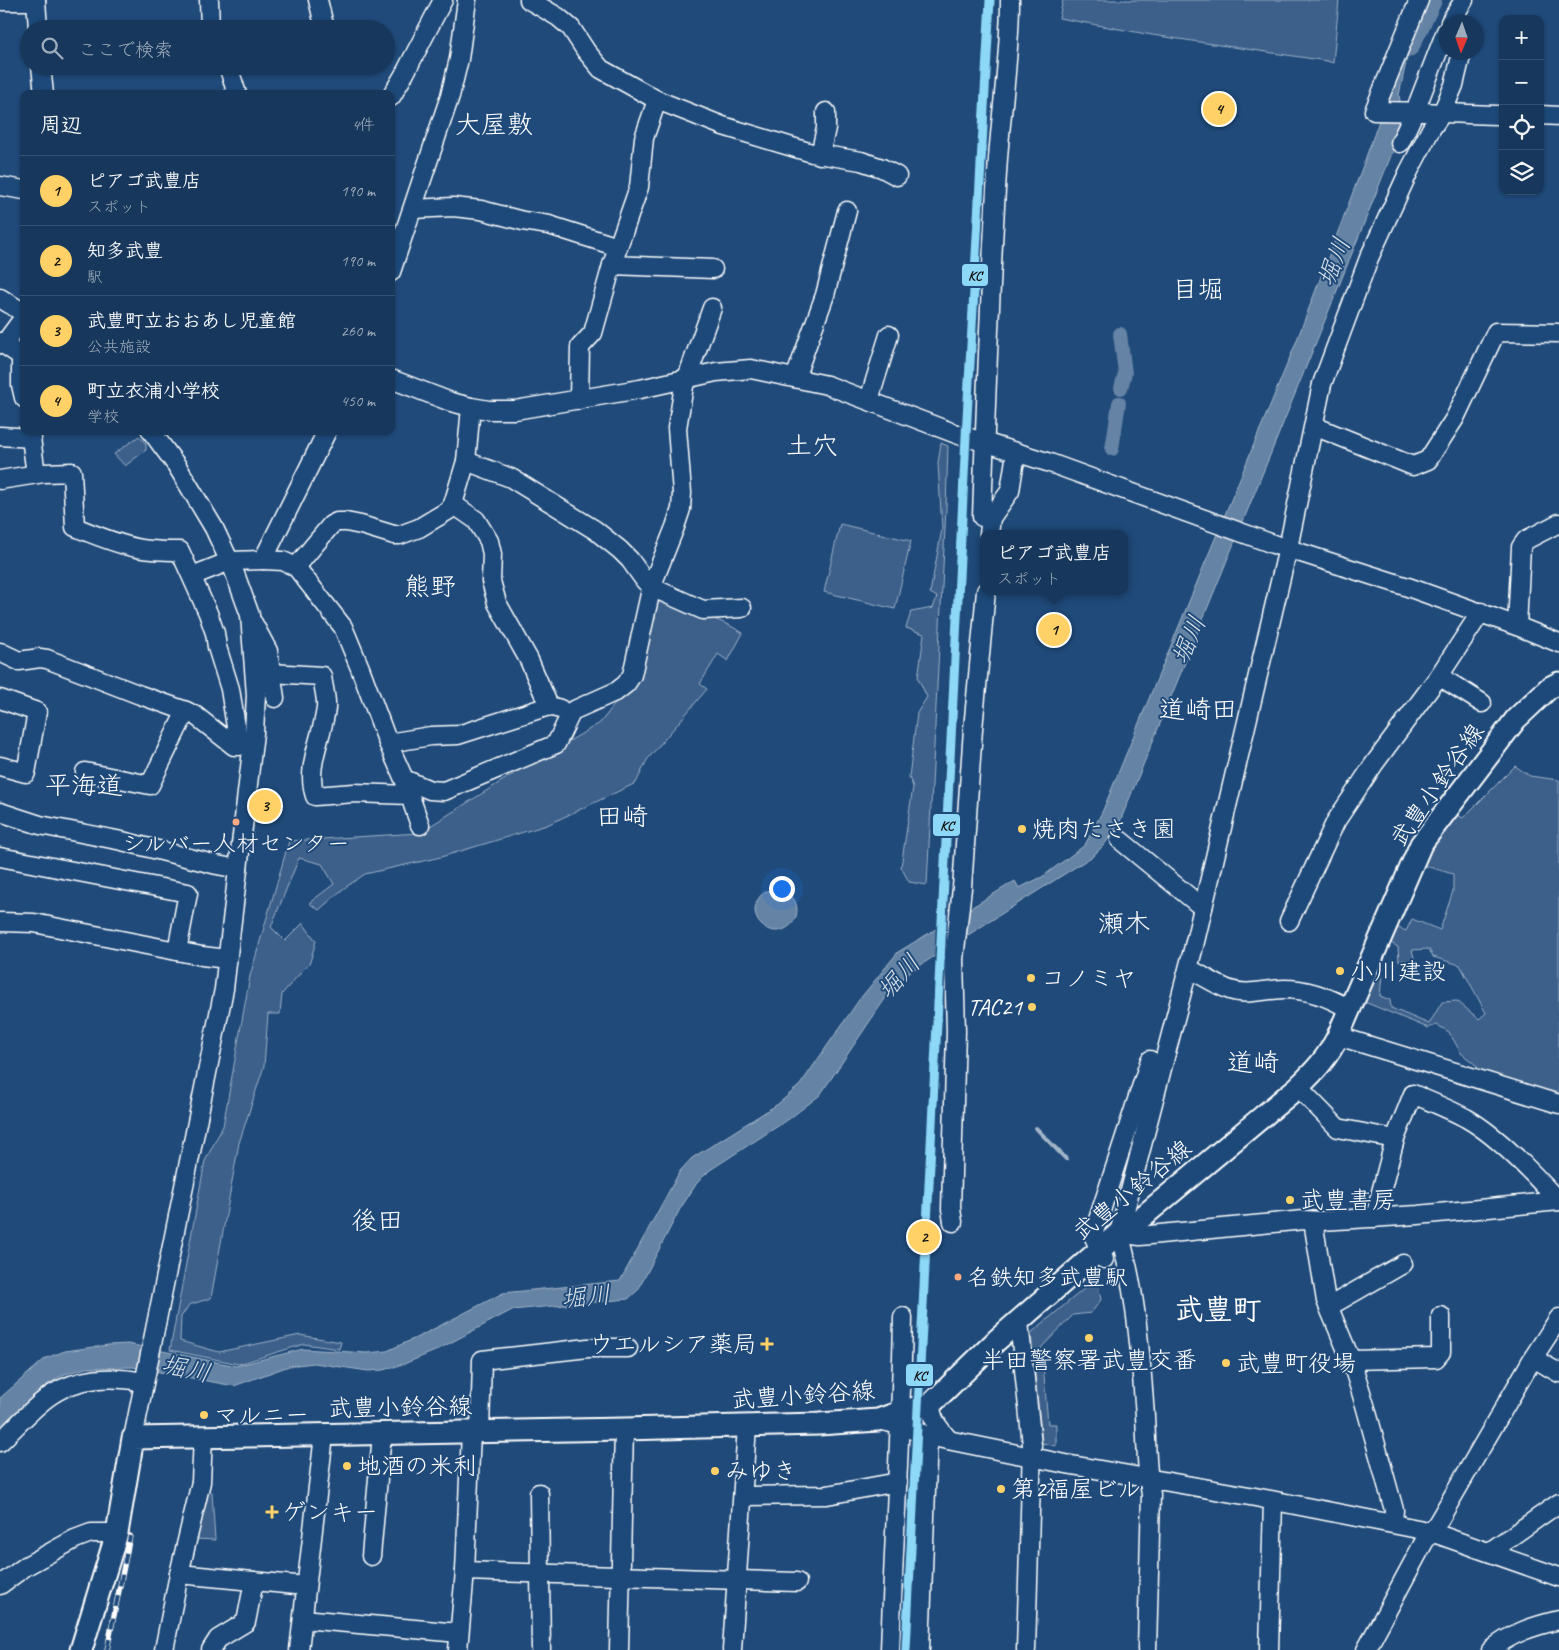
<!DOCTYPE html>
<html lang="ja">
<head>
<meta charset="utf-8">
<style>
  :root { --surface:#17385c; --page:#203f62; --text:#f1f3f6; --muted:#9eacbb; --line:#365272; --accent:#ffd166 }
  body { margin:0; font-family:Caveat,"Klee One",sans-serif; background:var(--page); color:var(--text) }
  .controls { position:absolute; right:15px; top:15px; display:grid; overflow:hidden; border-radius:10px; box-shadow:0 1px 4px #0004 }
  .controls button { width:45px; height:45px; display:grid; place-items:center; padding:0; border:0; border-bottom:1px solid var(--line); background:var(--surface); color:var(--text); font:25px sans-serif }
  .compass { position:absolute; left:1439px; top:15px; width:45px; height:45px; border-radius:50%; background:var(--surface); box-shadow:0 1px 4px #0004; rotate:182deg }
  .you { position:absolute; left:781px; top:888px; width:18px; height:18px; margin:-12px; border:4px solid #fff; border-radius:50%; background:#1a73e8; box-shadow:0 0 0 8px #1a73e833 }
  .badge { display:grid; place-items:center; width:32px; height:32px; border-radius:50%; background:var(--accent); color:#111; font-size:16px; font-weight:700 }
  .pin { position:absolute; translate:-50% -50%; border:2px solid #fff; box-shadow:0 1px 5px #0006 }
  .popup { position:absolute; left:980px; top:530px; width:148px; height:65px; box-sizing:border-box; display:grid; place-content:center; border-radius:10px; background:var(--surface); filter:drop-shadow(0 1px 4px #0005); font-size:16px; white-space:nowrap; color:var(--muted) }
  .popup b { font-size:19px; color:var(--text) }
  .popup::after { content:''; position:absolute; left:50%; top:100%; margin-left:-10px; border:10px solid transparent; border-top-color:var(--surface) }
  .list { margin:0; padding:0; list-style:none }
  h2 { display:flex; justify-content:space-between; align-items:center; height:65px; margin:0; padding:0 20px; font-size:21px }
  h2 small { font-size:16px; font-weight:400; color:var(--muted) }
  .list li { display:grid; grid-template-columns:32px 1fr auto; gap:15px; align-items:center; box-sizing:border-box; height:70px; padding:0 20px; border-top:1px solid var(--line) }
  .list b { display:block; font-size:19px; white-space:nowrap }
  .list p { margin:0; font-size:16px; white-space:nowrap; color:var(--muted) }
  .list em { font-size:16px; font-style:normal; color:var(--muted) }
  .icon { flex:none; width:28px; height:28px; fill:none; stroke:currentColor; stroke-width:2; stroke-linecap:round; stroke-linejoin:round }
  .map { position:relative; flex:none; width:1559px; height:1650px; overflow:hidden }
  .search { position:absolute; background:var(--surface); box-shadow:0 1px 4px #0004; left:20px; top:20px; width:375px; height:55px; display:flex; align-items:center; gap:12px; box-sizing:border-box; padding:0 18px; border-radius:28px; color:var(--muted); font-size:19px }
  .panel { position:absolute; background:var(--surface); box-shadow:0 1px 4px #0004; left:20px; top:90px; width:375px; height:345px; border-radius:10px }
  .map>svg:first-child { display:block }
  .green { fill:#3c618b; stroke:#9eb0c5 }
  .water { fill:#6583a4; stroke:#a3b5c8 }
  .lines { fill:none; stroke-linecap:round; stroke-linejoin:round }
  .stream { stroke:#a3b5c8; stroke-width:4 }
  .canal { stroke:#6583a4; stroke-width:14 }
  .river { stroke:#6583a4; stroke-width:24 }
  .minor-casing { stroke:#fff; stroke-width:21 }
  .major-casing { stroke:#fff; stroke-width:25 }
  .minor { stroke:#1f4a7a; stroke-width:18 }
  .major { stroke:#1f4a7a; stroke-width:21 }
  .rail-casing { stroke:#fff; stroke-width:5.5 }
  .rail { stroke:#1f4a7a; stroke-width:4; stroke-dasharray:11; stroke-linecap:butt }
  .rail-1-casing { stroke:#1f4a7a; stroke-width:12 }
  .rail-1 { stroke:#8dd7f7; stroke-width:9 }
  .bus-dot { fill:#ffa980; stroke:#1f4a7a; stroke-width:2 }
  .poi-dot { fill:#ffd166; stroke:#1f4a7a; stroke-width:2 }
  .labels { text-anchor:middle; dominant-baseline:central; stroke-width:4; stroke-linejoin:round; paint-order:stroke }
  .bus-label { font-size:23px; fill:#fff; stroke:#1f4a7a }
  .street-label { font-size:24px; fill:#fff; stroke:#1f4a7a }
  .poi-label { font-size:24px; fill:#fff; stroke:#1f4a7a; text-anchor:start }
  .water-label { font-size:25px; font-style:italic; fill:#d8e0e8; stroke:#1f4a7a }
  .quarter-label { font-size:26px; fill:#fff; stroke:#1f4a7a }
  .district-label { font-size:29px; font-weight:bold; fill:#fff; stroke:#1f4a7a }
  .line-badge { stroke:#1f4a7a; stroke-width:2 }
  .pale-badge-label { font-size:14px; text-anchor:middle; font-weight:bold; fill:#111 }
</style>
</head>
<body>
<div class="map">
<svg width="1559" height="1650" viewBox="0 0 1559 1650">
  <rect width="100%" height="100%" fill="#1f4a7a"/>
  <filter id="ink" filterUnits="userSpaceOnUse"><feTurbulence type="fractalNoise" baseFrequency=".02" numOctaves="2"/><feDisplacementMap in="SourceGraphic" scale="10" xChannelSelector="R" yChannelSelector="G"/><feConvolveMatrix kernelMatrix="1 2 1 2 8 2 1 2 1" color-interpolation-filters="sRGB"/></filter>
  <g filter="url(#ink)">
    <g class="green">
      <path d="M1063,0H1339L1333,63L1327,61L1152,35L1059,18Z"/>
      <path d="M139,436L146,444V450L125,466L114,454Z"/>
      <path d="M941,443L948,446L946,508L927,885L909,882L901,867L913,787L909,777L917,713L927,697L918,678L924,634L906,628L911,612L933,608L937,597L930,593L942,529L938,463Z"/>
      <path d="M840,524L911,541L895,609L824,592Z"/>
      <path d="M657,601C685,610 718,617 743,633L728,661L718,654L700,684L707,689L647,760L636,783L547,825L441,857L365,874L343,889L319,910L309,903L334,884L322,864L299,858L271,927L285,941L303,923L316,941L310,962L282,994L280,1014H268L264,1066L239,1143L211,1298L189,1305L181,1317L180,1341L219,1352L300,1335L341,1342L339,1349L304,1344L239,1364L170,1350L205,1161L223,1126L250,976L289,841L419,833L518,771L600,723L637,676Z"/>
      <path d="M1515,766L1530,776L1559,780V1100L1477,1075V1066L1461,1053L1449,1032L1437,1025L1428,1028L1362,1001L1377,963L1383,964L1380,996L1390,1000L1391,1008L1429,1024L1442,1002L1457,1001L1479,1019L1486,1013L1460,965L1433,957L1429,949L1412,950L1415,961H1399L1398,947L1387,941L1394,926L1406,931L1412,919L1440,930L1453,891V874L1422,865L1428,849L1453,813L1463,818Z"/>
      <path d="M1097,1278L1101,1300L1091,1313L1073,1315L1041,1348L1043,1363L1048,1424H1056V1446L1042,1443L1031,1333Z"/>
      <path d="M207,1491L212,1492L215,1540L195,1539Z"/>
    </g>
    <g class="water">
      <path d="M1415,21L1399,95L1404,123C1311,358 1214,591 1119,824L1104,845L1093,856L908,973L891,990L820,1095L789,1119L710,1170L697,1183L680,1209L638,1290L628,1299L512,1310L435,1351L404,1364L383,1370L368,1371L314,1363L289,1366L234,1386L133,1367L86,1368L65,1374L48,1384L0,1426V1398L46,1358L65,1351L108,1345L128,1344L236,1366L303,1349L367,1353L387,1351L420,1336L503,1293L620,1281L680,1171L692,1158L778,1104L800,1085L859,1000L898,952L1015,881L1019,888L1042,877L1085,845L1103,810L1295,345L1361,171Z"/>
      <circle cx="776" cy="910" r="21"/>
    </g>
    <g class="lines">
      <path class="stream" d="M1036,1128L1066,1159"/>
      <g class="canal">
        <path d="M1120,334L1125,373L1121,388"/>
        <path d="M1112,449L1119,403"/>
      </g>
      <path class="river" d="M1408,45L1430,0"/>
      <defs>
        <g id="minor">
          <path d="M36,0L38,29"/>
          <path d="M209,0L210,29"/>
          <path d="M318,0L325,29"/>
          <path d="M529,0L558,17L571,28L586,51L601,69L657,100L723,126L812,153L861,161L882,168L897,176"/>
          <path d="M1419,0L1374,111C1417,111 1460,114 1503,115"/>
          <path d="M0,1H36"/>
          <path d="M1450,22L1464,0"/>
          <path d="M41,66L44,94"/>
          <path d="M228,66L237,94"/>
          <path d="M391,97L405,73L443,0"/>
          <path d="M1540,115L1559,116"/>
          <path d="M1400,143L1415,111L1446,31"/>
          <path d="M820,155L826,128V112"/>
          <path d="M0,186L24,190"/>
          <path d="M413,209L453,207L481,210L523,221L549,225L618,247L612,265L713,269"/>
          <path d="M618,247L639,187L644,138L657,100"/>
          <path d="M391,272L450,96L459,59L467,0"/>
          <path d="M0,298L24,313"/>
          <path d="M0,342L21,356V385L24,398"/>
          <path d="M4,344L24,317"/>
          <path d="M795,378L825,295L847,211"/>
          <path d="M391,379L451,402L471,407L489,410H515L640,389L716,372L751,369L827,385L959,435L984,442L1050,463L1273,544L1408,587L1517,626L1559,643"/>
          <path d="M579,400L580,347L593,333L612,265"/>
          <path d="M869,400L889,335"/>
          <path d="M1314,426L1413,466L1428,460L1455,418L1496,332L1559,333"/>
          <path d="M30,431L36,474"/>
          <path d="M0,436L32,438"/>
          <path d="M466,461L511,478L595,530L620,550L630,560L645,581L660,591L703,610L742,608"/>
          <path d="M0,480L44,473L72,472L75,527C95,535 116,544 137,548C151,551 165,551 180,551L208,613L215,633L217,647L230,689L239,746H234L196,716L186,711L140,695L47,659L40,658L19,661L0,652"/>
          <path d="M453,504L476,520L489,541L492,554L491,581L497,603L529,660L549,706L560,709"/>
          <path d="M991,518L982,517C986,397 990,277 998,158C1002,105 1010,53 1010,0"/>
          <path d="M989,534L991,518L1010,491L1016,453"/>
          <path d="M263,560L283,561L296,567L343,627L360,668L388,743L431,736L458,735L549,706"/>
          <path d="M296,567L331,525L337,522H346L361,525L394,535H400L419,528L449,510L453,504L466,461L471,407"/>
          <path d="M192,576L230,561L263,560L327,431"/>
          <path d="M253,623L268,651L275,698"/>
          <path d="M1517,626L1521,547L1526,540L1559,523"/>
          <path d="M271,673L322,676C323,686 327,698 326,708C323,736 305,767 315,796L354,793L409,795"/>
          <path d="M1439,676L1482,703"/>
          <path d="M0,699L37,712L26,773L0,766"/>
          <path d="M388,743L404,779L420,825"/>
          <path d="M85,772L150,785L186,711"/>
          <path d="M404,779L430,790L444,791L556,744L572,711L617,691L626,684L632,675L652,585L675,527L681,509L682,493L677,428L684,386L712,308"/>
          <path d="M0,812L40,825L122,841L217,865L238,869"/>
          <path d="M1120,840L1203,908"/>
          <path d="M0,857L188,893L177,951"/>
          <path d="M1289,921L1336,821L1374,764L1439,676L1481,612"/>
          <path d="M0,922L34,923L202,956L227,959"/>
          <path d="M1189,969C1202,975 1216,985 1230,990C1247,996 1267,989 1284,989C1308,989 1329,997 1349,1009"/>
          <path d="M1338,1036L1559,1104"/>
          <path d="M1298,1087L1338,1128L1395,1139"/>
          <path d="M1375,1218L1381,1192L1395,1139L1413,1094C1431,1102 1449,1109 1466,1118C1498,1136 1534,1174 1558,1201"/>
          <path d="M1313,1221L1326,1301L1351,1360L1365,1405L1394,1510L1393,1523"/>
          <path d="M953,1222L951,1209L956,1031L954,959L962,888L973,729L986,591"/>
          <path d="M1119,1233L1140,1236L1304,1220L1321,1221L1418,1215L1559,1201"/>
          <path d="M1104,1259L1093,1235L1150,1060"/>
          <path d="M1330,1306L1403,1264"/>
          <path d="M1019,1322L1032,1445L1026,1650"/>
          <path d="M1533,1358L1559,1373"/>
          <path d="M1351,1360L1436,1358L1441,1352V1316"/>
          <path d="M931,1404C931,1420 939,1428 949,1440"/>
          <path d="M878,1420L900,1425L928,1436L1066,1464L1255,1497L1418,1529L1431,1532L1559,1577"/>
          <path d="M480,1432L482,1360L588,1348H628"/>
          <path d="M133,1438L224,989L254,733L256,695L250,615L234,571L214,528L177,466L151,431"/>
          <path d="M0,1442C16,1427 33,1407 51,1395C78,1377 113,1376 144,1382"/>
          <path d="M539,1493L541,1650"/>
          <path d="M743,1496L827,1495L898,1482"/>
          <path d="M1489,1552L1559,1503"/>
          <path d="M371,1556L382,1434"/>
          <path d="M465,1571L797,1582"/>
          <path d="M179,1574L306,1586"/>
          <path d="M0,1585L26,1566L75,1539L91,1533H117"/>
          <path d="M303,1619L459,1633"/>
          <path d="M164,1650L179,1574L201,1482L203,1436"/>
          <path d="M211,1650L218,1639L246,1622L254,1581"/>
          <path d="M299,1650L324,1435"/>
          <path d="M458,1650L465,1571L471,1432"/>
          <path d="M619,1650L624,1429"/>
          <path d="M732,1650L747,1426"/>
          <path d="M890,1650C894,1539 901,1428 903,1317"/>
          <path d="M920,1650L928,1436"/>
          <path d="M1147,1650L1151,1494C1145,1464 1147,1433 1144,1403C1140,1346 1135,1287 1119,1233L1194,946L1288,548L1322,384L1369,258L1409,171L1431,129L1442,113L1454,85L1462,52"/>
          <path d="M1269,1650L1273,1501"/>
          <path d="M1366,1650L1424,1542L1438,1522L1533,1358L1559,1318"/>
          <path d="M1491,1650C1511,1633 1534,1626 1559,1620"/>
        </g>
        <path id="major" d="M81,1650L117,1533L133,1438L624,1429L819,1424L878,1420L900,1412L931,1404L997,1340L1119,1233L1141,1218L1298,1087C1315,1071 1328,1057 1338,1036L1421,844L1516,719L1549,688L1559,683"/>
      </defs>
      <use href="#minor" class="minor-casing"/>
      <use href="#major" class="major-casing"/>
      <use href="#minor" class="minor"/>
      <use href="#major" class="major"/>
      <defs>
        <path id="rail" d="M107,1650L130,1536"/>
      </defs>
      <use href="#rail" class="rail-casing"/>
      <use href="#rail" class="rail"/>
      <defs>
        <path id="rail-1" d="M906,1650L966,436L990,0"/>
      </defs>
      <use href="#rail-1" class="rail-1-casing"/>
      <use href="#rail-1" class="rail-1"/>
    </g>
  </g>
  <g class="bus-dot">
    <circle cx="236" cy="822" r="4.5"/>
    <circle cx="958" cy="1277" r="4.5"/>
  </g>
  <g class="poi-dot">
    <circle cx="1022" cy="829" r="5"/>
    <circle cx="1340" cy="971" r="5"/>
    <circle cx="1031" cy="978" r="5"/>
    <circle cx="1032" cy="1007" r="5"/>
    <circle cx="1290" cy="1200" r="5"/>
    <circle cx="1089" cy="1338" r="5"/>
    <path d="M764.5 1336.5h5v5h5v5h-5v5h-5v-5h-5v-5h5z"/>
    <circle cx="1226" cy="1363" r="5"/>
    <circle cx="204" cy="1415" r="5"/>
    <circle cx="347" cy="1466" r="5"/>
    <circle cx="715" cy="1471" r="5"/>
    <circle cx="1001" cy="1489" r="5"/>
    <path d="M269.5 1504.5h5v5h5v5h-5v5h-5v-5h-5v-5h5z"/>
  </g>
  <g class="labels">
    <g class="bus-label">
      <text x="236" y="843">シルバー人材センター</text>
      <text x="967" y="1277" text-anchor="start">名鉄知多武豊駅</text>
    </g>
    <g class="street-label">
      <text transform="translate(1437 785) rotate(-55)">武豊小鈴谷線</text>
      <text transform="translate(1132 1190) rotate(-39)">武豊小鈴谷線</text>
      <text transform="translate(803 1395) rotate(-4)">武豊小鈴谷線</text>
      <text transform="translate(400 1407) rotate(-1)">武豊小鈴谷線</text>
    </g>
    <g class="poi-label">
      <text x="1032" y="829">焼肉たさき園</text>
      <text x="1350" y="971">小川建設</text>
      <text x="1041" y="978">コノミヤ</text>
      <text x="1022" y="1007" text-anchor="end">TAC21</text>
      <text x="1300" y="1200">武豊書房</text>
      <text x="757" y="1344" text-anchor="end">ウエルシア薬局</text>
      <text x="1089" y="1360" text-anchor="middle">半田警察署武豊交番</text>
      <text x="1236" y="1363">武豊町役場</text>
      <text x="214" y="1415">マルニー</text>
      <text x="357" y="1466">地酒の米利</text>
      <text x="725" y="1471">みゆき</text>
      <text x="1011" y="1489">第2福屋ビル</text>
      <text x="282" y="1512">ゲンキー</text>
    </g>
    <g class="water-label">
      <text transform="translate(1334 262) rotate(-69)">堀川</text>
      <text transform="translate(1189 640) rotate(-67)">堀川</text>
      <text transform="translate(899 977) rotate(-48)">堀川</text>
      <text transform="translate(586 1297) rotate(-6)">堀川</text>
      <text transform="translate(186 1369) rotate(12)">堀川</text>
    </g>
    <g class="quarter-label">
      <text x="494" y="124">大屋敷</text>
      <text x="1198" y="289">目堀</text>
      <text x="812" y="445">土穴</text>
      <text x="430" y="586">熊野</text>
      <text x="1198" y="709">道崎田</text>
      <text x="84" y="785">平海道</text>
      <text x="622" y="816">田崎</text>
      <text x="1124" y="923">瀬木</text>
      <text x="1253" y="1062">道崎</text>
      <text x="377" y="1220">後田</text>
    </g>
    <g class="district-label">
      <text x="1218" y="1309">武豊町</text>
    </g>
  </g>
  <g class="line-badge">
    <rect x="961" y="263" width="28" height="24" rx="5" fill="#8dd7f7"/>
    <rect x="932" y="813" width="29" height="24" rx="5" fill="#8dd7f7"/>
    <rect x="905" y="1363" width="29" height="24" rx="5" fill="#8dd7f7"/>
  </g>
  <g class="pale-badge-label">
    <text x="975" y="280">KC</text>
    <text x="947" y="830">KC</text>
    <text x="920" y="1380">KC</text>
  </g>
</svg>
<div class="controls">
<button>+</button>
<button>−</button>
<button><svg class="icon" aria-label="locate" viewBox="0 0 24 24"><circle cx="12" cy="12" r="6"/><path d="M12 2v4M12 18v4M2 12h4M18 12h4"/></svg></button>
<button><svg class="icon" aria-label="layers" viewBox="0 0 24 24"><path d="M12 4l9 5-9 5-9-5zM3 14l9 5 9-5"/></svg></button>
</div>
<svg class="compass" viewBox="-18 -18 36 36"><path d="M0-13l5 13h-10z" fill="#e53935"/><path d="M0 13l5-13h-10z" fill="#9eacbb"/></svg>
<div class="you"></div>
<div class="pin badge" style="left:1054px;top:630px">1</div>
<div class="popup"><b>ピアゴ武豊店</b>スポット</div>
<div class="pin badge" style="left:924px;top:1237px">2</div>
<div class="pin badge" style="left:265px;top:806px">3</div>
<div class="pin badge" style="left:1219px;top:109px">4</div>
<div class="search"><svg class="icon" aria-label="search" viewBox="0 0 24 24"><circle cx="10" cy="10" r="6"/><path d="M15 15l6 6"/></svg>ここで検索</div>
<section class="panel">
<h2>周辺<small>4件</small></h2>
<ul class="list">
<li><span class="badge">1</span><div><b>ピアゴ武豊店</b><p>スポット</p></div><em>190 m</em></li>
<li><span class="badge">2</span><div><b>知多武豊</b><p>駅</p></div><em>190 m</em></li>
<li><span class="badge">3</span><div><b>武豊町立おおあし児童館</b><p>公共施設</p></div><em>260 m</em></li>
<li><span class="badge">4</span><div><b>町立衣浦小学校</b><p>学校</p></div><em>450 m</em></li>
</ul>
</section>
</div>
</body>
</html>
